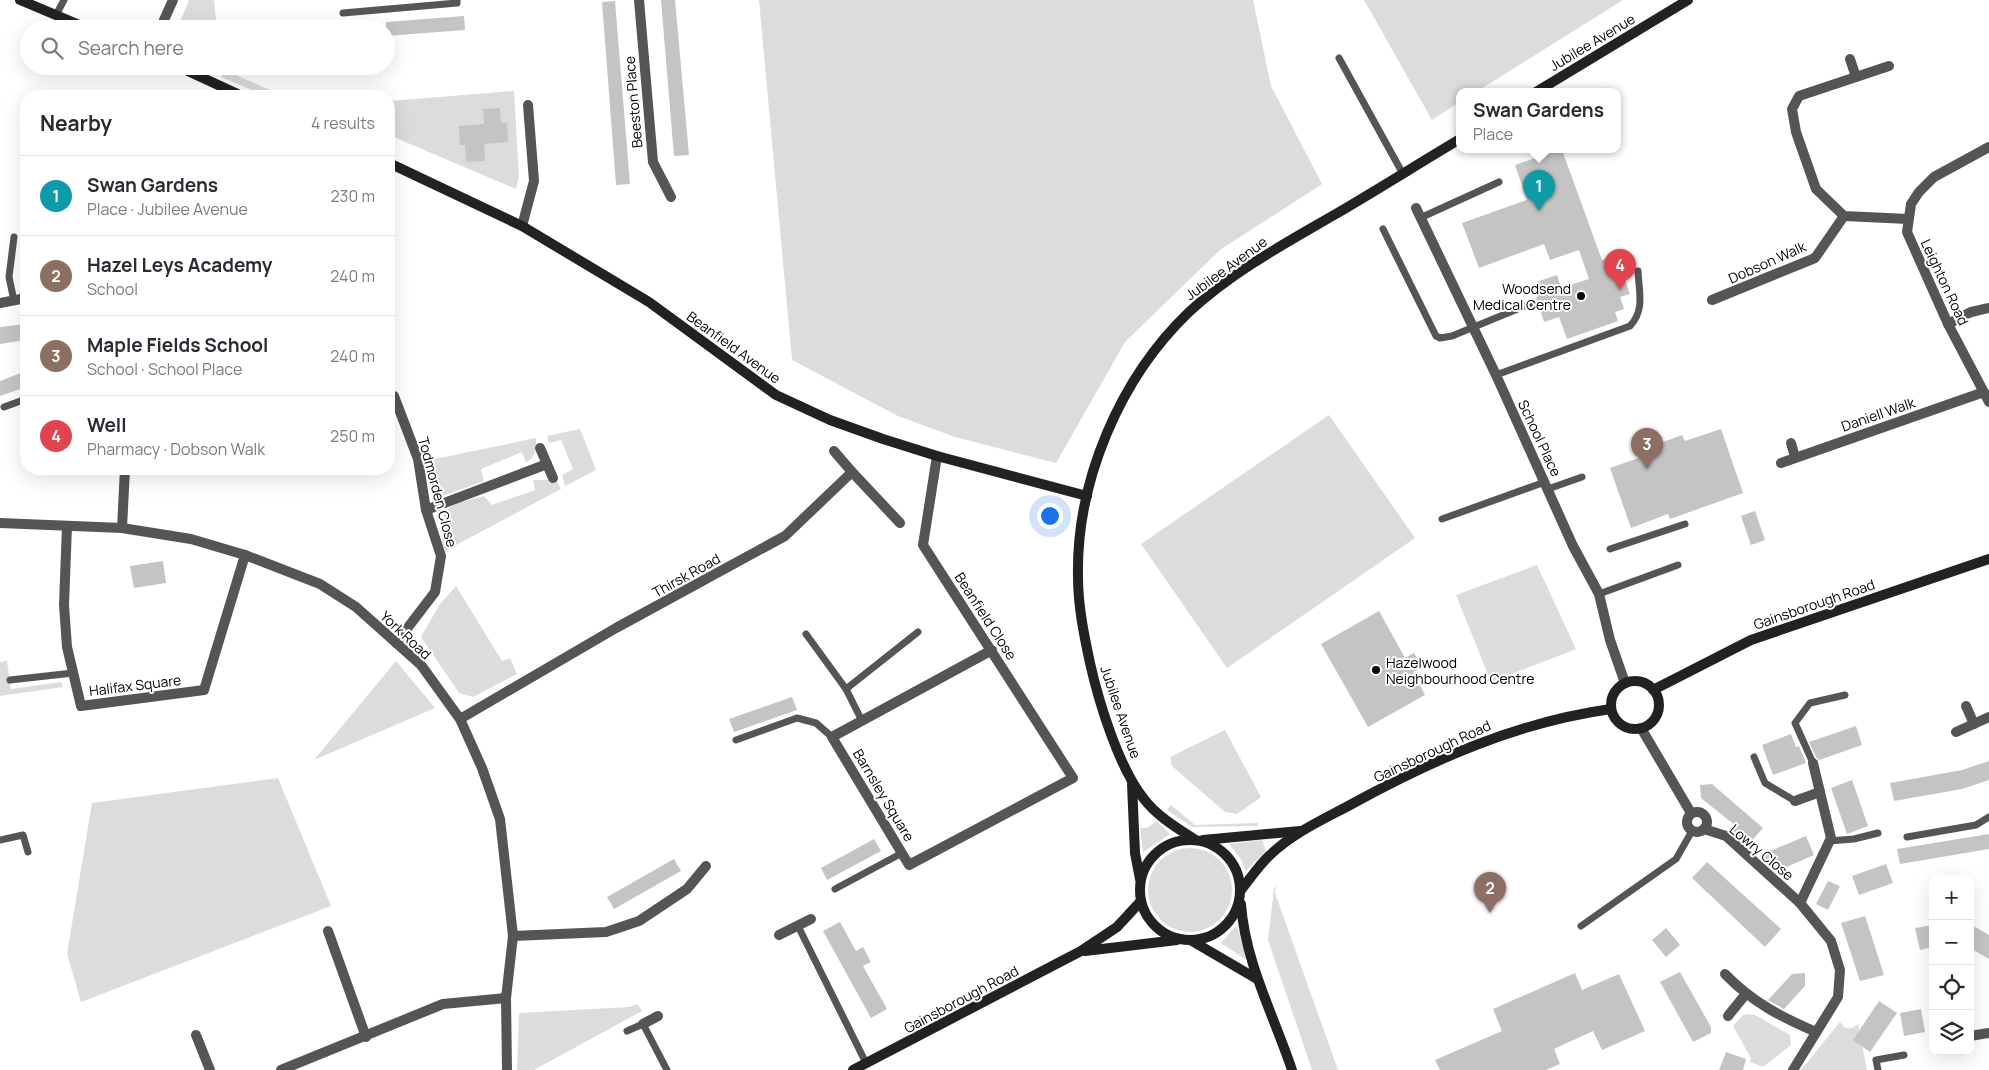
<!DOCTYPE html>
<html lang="en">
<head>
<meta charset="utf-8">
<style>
  :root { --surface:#fff; --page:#f2f2f3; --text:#2b2b33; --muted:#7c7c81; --line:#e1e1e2; --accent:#000 }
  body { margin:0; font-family:Manrope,sans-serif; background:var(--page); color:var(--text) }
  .controls { position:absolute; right:15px; bottom:15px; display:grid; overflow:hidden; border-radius:10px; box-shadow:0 5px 20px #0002 }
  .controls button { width:45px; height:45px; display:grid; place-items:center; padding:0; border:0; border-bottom:1px solid var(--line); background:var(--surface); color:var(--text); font:25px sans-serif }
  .you { position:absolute; left:1049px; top:515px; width:18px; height:18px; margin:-12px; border:4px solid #fff; border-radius:50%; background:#1a73e8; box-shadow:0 0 0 8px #1a73e833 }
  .badge { display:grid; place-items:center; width:32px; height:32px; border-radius:50%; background:var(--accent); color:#fff; font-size:16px; font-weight:700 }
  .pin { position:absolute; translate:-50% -41px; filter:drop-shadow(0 1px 2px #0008) }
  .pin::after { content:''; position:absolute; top:26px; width:18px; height:15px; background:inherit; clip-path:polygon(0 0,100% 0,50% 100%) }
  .popup { position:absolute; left:1456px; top:88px; width:165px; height:65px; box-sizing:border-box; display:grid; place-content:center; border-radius:10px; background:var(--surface); filter:drop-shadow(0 1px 4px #0005); font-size:16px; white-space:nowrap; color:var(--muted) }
  .popup b { font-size:19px; color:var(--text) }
  .popup::after { content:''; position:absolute; left:50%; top:100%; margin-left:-10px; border:10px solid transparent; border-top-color:var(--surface) }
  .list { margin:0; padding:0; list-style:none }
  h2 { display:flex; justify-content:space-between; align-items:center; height:65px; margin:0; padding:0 20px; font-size:21px }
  h2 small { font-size:16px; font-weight:400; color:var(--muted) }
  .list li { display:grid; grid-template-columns:32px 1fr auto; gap:15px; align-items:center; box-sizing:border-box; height:80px; padding:0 20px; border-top:1px solid var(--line) }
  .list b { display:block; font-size:19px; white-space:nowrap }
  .list p { margin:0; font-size:16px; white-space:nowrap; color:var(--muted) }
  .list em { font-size:16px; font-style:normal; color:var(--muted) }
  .icon { flex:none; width:28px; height:28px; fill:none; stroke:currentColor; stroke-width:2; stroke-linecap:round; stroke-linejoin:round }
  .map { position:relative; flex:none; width:1989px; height:1070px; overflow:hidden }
  .search { position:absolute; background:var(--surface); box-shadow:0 5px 20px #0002; left:20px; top:20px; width:375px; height:55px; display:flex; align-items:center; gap:12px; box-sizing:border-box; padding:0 18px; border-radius:28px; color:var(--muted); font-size:19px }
  .panel { position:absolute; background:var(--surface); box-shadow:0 5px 20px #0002; left:20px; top:90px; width:375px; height:385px; border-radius:20px }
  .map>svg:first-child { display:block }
  .green { fill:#dcdcdc }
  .building { fill:#c4c4c4 }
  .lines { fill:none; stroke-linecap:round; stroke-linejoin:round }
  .lane { stroke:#555; stroke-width:7 }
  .street { stroke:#555; stroke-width:10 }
  .secondary { stroke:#222; stroke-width:10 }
  .poi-dot { fill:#000; stroke:#fff; stroke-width:2 }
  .labels { text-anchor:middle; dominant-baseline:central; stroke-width:4; stroke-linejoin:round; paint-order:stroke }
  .street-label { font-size:14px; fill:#000; stroke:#fff }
  .poi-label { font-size:14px; fill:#000; stroke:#fff; text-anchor:end }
</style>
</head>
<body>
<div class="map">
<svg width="1989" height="1070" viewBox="0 0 1989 1070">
  <rect width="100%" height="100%" fill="#fff"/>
  <g class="green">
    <path d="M189,0H214L217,29H177Z"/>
    <path d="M759,0H1253L1271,86L1322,184L1220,250L1125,342L1056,463L955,437L898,416L792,360Z"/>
    <path d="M1364,0H1623L1476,92H1460V102L1432,120Z"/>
    <path d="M224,70L284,96H266L221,77Z"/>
    <path d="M514,91L519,177L516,189L389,135V101Z"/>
    <path d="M1329,415L1415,538L1227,668L1141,544Z"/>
    <path d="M580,429L596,470L565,486L562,475L573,469L561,440L549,443L547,436Z"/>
    <path d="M536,438C536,450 536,456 526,463L522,452L481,469L484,481L440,497L431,483L425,461Z"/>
    <path d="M533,480H556L561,489L445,551C441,540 438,517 449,508C457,502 473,499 484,496L492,505L535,490Z"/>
    <path d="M1537,565L1576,649L1491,682L1456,595Z"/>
    <path d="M456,586L502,661L510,658L517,674L473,697L459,693L421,637L440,604Z"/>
    <path d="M7,661L11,689L61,682L63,687L0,696V662Z"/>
    <path d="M396,661L435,708L314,760Z"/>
    <path d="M1225,730L1261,797L1237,814L1225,812L1172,766L1170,757Z"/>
    <path d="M278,778L331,906L81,1002L67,954L92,803Z"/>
    <path d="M1171,805L1195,825L1258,823V826L1192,827L1167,810Z"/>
    <path d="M1157,821L1170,834L1143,852L1140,828H1147Z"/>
    <path d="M1262,840L1266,851L1246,871L1240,858L1229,844Z"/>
    <circle cx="1190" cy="890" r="42"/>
    <path d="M1280,882L1276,886L1275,893L1338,1070H1312L1268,940L1274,888Z"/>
    <path d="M1235,927H1237L1248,961L1221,943Z"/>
    <path d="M637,1004L642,1011L534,1070H517L519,1013L629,1007Z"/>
    <path d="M1748,1014L1755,1015L1790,1035L1791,1045L1763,1067L1750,1062L1751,1058L1733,1026L1743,1015Z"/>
    <path d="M1840,1022L1845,1028H1852L1858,1024L1867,1070H1801Z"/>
  </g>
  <g class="building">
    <path d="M661,0H675L689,155L674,156Z"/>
    <path d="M615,1L630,184L616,185L602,2Z"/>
    <path d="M464,16L465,30L386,36V22Z"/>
    <path d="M500,108L501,123H507L508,142L484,144L485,161L466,162L465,145H460L459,126L484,124L483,109Z"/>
    <path d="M1559,150H1562L1602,260L1616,255L1630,294L1620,297L1624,309L1615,312L1618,321L1567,339L1559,317L1544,322L1536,297L1541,295L1536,282L1557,275L1561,288L1589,279L1579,250L1550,260L1544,244L1479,268L1462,223L1527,200L1515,165Z"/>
    <path d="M26,324V340L0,344V327Z"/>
    <path d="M26,371V387L0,396V381Z"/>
    <path d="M1721,429L1743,493L1670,519L1668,514L1631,528L1610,468L1647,455L1644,449L1682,435L1685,441Z"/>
    <path d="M1755,511L1765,540L1751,545L1741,516Z"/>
    <path d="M163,561L166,583L134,588L130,566Z"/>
    <path d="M1379,611L1405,658L1414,653L1422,667L1413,672L1425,695L1368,727L1321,644Z"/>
    <path d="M792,697L797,710L734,732L729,719Z"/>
    <path d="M1856,726L1862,745L1819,760L1816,757L1809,742Z"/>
    <path d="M1791,734L1796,747L1799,746L1806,763L1773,775L1762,745Z"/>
    <path d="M1989,761V780L1962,789L1894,801L1890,783L1962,770Z"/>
    <path d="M1852,780L1868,826L1847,834L1831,788Z"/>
    <path d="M1712,784L1763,828L1749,844L1732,831L1736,826L1701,798L1700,785Z"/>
    <path d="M1989,834V849L1900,864L1897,849Z"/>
    <path d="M1806,836L1814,855L1775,872L1767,864L1763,854Z"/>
    <path d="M874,839L881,851L827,880L821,868Z"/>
    <path d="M674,859L681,871L614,909L607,897Z"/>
    <path d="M1707,862L1781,929L1765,947L1692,878Z"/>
    <path d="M1886,864L1893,883L1859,895L1852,876Z"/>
    <path d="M1828,881L1840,886L1828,910L1816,904Z"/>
    <path d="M1865,916L1884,975L1860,981L1841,923Z"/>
    <path d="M840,922L856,951L863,947L871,962L863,966L887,1009L871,1018L823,931Z"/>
    <path d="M1970,924L1989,935V959L1970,948Z"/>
    <path d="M1933,925V947L1920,950L1915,928Z"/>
    <path d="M1666,928L1680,945L1666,957L1652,940Z"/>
    <path d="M1680,972L1711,1027V1033L1693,1042L1660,982Z"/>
    <path d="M1575,973L1582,990L1619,974L1645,1031L1602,1050L1593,1031L1554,1049L1560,1064L1546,1070H1440L1435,1060L1502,1031L1493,1009Z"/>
    <path d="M1805,973V986L1784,1009L1768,1000L1792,974Z"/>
    <path d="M1879,1001L1897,1013L1870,1052L1853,1040Z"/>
    <path d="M1921,1009L1925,1032L1904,1036L1900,1013Z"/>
    <path d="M1726,1052L1746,1059L1743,1070H1719Z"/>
  </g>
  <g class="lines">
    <g class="lane">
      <path d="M343,13L457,3V0"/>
      <path d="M56,15L64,0"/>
      <path d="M1339,58L1403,174"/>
      <path d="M1420,218L1499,182"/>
      <path d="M1383,229L1436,336L1440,338L1452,336L1532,303"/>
      <path d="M14,301L9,277L14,237"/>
      <path d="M1496,375L1630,326C1645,310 1639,292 1638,271"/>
      <path d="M4,407L26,399"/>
      <path d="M1548,489L1582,477"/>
      <path d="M1442,519L1545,482"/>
      <path d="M1610,549L1685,524"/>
      <path d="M1599,594L1678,565"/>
      <path d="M806,634L846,689L862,721"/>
      <path d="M10,680L73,673"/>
      <path d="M846,689L918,632"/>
      <path d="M736,740L797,718L816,723L832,737"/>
      <path d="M1754,757L1765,783L1795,801"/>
      <path d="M1813,763L1795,723L1810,703L1845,695"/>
      <path d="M1907,837L1976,825L1989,817"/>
      <path d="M0,840L23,835L28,852"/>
      <path d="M1829,841L1854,839L1878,833"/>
      <path d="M835,889L902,853"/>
      <path d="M798,926L866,1063"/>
      <path d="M1581,926L1676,859L1692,831"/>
      <path d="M627,1031L643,1024L667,1070"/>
      <path d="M1878,1070L1876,1060L1904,1055"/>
    </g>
    <g class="street">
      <path d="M639,0L653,162L671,197"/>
      <path d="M160,29L173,0"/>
      <path d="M1850,59L1856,77"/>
      <path d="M1889,66L1799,96L1792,109L1796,132L1816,189L1844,216L1908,219"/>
      <path d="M1989,147L1934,177L1919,192L1911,204L1907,232L1948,324L1989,402"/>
      <path d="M1416,208L1496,375L1573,546L1599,594L1610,640L1625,683"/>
      <path d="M522,226L534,181L528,105"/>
      <path d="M1712,300L1815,258L1844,216"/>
      <path d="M0,303L26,298"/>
      <path d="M1948,324L1971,312L1989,308"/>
      <path d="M394,396L418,459L426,510L441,556L435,592L396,643"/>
      <path d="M1791,443L1795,457"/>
      <path d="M540,448L553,478"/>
      <path d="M834,451L852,472"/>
      <path d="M937,456L923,545L1073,778L909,865L832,737L992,650"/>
      <path d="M1781,463L1984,392"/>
      <path d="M426,510L547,464"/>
      <path d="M0,523L122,528L191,539L245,555L320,584L356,607L421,665L460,719L482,768L500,819L513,936L506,998L507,1070"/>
      <path d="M67,526L64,605L67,647L81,706L204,690L245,555"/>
      <path d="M122,528L125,469"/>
      <path d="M1966,706L1974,724"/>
      <path d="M460,719L616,628L785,536L852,472L900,523"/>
      <path d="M1641,728L1691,813"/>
      <path d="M1956,732L1989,717"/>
      <path d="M1795,801L1820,792"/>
      <circle cx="1697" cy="822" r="10"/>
      <path d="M1704,829L1726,836L1800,903L1831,941L1840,970L1838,997L1793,1070"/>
      <path d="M1800,903L1831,838L1813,763"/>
      <path d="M328,931L366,1037"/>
      <path d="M779,935L811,919"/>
      <path d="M513,936L606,932L639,921L687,889L706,866"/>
      <path d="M1725,974C1752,1002 1781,1017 1816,1032"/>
      <path d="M1728,1016L1745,995"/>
      <path d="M643,1024L658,1016"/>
      <path d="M196,1035L210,1070"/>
      <path d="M1970,1036L1989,1033"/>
      <path d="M281,1070L443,1004L506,998"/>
    </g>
    <g class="secondary">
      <path d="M20,0L89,29"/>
      <path d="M177,66L242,96"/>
      <path d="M1536,92L1688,0"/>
      <path d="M389,163L522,226L649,302L776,395L830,420L883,439L937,456L1087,496"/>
      <circle cx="1635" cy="705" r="24"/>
      <path d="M1653,690L1751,640L1989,559"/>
      <path d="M1132,784L1135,853L1140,879"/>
      <path d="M1194,839C1177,828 1157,816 1144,799C1119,768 1099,703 1090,663C1084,635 1078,606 1078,577C1076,481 1120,378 1189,312C1232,272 1284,244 1334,215C1377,190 1418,164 1460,139"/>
      <circle cx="1190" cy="890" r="50"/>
      <path d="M1203,840L1300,831"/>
      <path d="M1241,890C1250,879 1259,865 1270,855C1293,833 1322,820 1350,805C1432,760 1517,722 1611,709"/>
      <path d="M1241,904C1245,962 1274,1016 1292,1070"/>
      <path d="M1192,941L1257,979"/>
      <path d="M1085,951L1177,940"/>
      <path d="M853,1070L1081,951L1117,927L1141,901"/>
    </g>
  </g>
  <g class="poi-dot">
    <circle cx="1581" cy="296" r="5"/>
    <circle cx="1376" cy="670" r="5"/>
  </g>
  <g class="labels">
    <g class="street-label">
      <text transform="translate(1592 42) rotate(-31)">Jubilee Avenue</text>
      <text transform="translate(633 102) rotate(-95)">Beeston Place</text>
      <text transform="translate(1767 262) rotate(-24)">Dobson Walk</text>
      <text transform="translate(1226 268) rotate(-36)">Jubilee Avenue</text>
      <text transform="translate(1945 282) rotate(65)">Leighton Road</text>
      <text transform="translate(734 347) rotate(36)">Beanfield Avenue</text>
      <text transform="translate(1878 414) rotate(-19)">Daniell Walk</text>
      <text transform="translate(1540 438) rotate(65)">School Place</text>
      <text transform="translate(438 492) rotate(75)">Todmorden Close</text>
      <text transform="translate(686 575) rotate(-29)">Thirsk Road</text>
      <text transform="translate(1814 604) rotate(-19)">Gainsborough Road</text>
      <text transform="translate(986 616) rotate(57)">Beanfield Close</text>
      <text transform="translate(406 635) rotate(43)">York Road</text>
      <text transform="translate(135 685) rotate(-7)">Halifax Square</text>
      <text transform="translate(1121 712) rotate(71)">Jubilee Avenue</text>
      <text transform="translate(1432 751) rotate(-25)">Gainsborough Road</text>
      <text transform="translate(884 795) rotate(59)">Barnsley Square</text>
      <text transform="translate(1762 852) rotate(40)">Lowry Close</text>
      <text transform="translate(961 999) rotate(-28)">Gainsborough Road</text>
    </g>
    <g class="poi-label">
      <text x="1571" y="288">Woodsend<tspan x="1571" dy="16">Medical Centre</tspan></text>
      <text x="1386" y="662" text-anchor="start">Hazelwood<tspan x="1386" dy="16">Neighbourhood Centre</tspan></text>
    </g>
  </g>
</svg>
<div class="controls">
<button>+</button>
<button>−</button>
<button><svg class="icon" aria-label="locate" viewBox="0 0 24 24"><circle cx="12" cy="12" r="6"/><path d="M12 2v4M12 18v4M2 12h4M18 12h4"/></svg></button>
<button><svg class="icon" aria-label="layers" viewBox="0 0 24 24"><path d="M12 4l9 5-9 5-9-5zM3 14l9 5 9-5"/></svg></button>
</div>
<div class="you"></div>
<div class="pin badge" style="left:1539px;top:211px;background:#0f9aa8">1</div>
<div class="popup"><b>Swan Gardens</b>Place</div>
<div class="pin badge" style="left:1490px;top:913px;background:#8d6e63">2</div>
<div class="pin badge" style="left:1647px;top:469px;background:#8d6e63">3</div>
<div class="pin badge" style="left:1620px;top:290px;background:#e0444e">4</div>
<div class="search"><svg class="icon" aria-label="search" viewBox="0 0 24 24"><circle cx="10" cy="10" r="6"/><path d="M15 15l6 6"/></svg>Search here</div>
<section class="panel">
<h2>Nearby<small>4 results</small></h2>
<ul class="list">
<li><span class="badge" style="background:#0f9aa8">1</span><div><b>Swan Gardens</b><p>Place · Jubilee Avenue</p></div><em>230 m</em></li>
<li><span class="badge" style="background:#8d6e63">2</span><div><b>Hazel Leys Academy</b><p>School</p></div><em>240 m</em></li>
<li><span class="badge" style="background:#8d6e63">3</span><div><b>Maple Fields School</b><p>School · School Place</p></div><em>240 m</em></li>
<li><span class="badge" style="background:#e0444e">4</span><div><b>Well</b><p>Pharmacy · Dobson Walk</p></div><em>250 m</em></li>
</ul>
</section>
</div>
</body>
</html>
